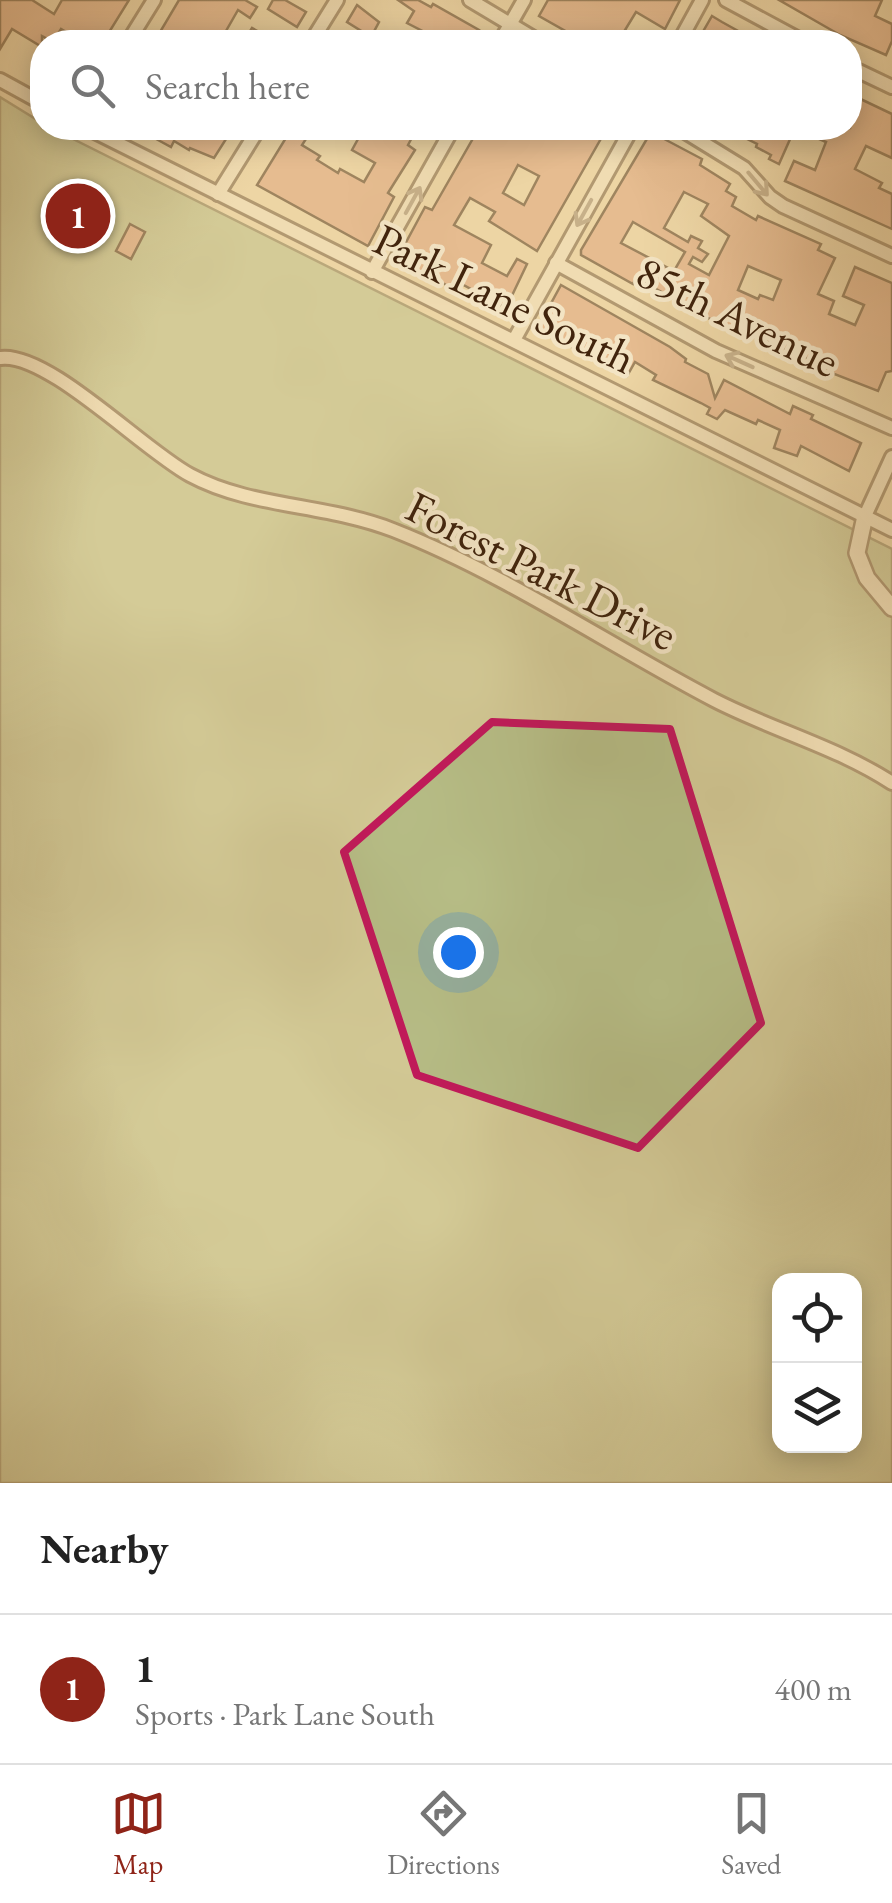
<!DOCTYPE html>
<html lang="en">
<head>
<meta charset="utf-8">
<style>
  :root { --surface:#fff; --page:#f2f2f2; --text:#222; --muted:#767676; --line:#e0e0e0; --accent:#8f2418 }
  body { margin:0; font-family:"EB Garamond",serif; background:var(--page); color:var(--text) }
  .controls { position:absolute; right:30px; bottom:30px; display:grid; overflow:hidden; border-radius:20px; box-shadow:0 5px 25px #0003 }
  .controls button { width:90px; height:90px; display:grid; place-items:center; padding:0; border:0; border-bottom:2px solid var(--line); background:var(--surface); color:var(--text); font:50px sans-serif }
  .you { position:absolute; left:458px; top:952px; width:35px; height:35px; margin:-25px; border:8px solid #fff; border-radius:50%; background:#1a73e8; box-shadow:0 0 0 15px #1a73e833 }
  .badge { display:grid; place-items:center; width:65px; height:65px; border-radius:50%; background:var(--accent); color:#fff; font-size:32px; font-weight:700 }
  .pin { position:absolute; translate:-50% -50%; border:5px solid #fff; box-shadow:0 2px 10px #0006 }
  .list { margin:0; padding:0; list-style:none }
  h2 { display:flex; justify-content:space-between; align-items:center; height:130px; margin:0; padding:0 40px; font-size:42px }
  h2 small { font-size:32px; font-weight:400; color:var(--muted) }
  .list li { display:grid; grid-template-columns:65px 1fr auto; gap:30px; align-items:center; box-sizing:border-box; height:150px; padding:0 40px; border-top:2px solid var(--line) }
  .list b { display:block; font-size:38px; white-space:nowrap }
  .list p { margin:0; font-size:32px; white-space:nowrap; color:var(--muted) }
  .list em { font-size:32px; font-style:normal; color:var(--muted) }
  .icon { flex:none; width:55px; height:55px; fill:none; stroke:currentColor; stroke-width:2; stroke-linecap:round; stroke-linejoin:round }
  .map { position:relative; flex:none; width:892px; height:1483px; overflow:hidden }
  .search { position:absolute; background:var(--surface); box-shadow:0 5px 25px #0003; left:30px; right:30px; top:30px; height:110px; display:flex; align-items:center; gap:25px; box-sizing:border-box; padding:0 35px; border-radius:40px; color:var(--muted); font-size:38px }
  .sheet { height:280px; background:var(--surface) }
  nav { display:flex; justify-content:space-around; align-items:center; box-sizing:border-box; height:140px; border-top:2px solid var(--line); background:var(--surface); font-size:28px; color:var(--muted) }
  nav a { display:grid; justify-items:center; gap:5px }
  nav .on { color:var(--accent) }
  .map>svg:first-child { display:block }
  .green { fill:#b7be87; stroke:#7c714a; stroke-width:2.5; fill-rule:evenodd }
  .building { fill:#de9e79; stroke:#41240d; stroke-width:2.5; fill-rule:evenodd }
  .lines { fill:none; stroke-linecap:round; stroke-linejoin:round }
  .minor-casing { stroke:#6c5033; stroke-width:18 }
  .tertiary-casing { stroke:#6c5033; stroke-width:20 }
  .minor { stroke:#f3e4c4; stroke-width:12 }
  .tertiary { stroke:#f3e4c4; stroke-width:15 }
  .oneway { stroke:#9a8468 }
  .marked { fill:none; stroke:#c2185b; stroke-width:8; stroke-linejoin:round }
  .labels { text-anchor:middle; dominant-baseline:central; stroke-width:9; stroke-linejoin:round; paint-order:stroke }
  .street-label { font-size:45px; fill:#41240d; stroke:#f3e4c4 }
</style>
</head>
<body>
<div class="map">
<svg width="892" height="1483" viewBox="0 0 892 1483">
  <rect width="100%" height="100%" fill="#edd6a4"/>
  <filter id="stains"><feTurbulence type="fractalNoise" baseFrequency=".002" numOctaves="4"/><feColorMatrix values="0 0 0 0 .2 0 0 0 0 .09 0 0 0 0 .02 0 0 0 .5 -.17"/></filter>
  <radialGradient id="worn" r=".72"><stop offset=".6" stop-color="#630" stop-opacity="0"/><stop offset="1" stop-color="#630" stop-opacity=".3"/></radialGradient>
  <path class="green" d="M0,97L42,123V128H51L892,549V1483H0ZM780,1280H854V1446H780Z"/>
  <g class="building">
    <path d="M0,0H32L54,14L62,0H129L103,42H83L61,29L53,42L42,36V47L12,29L0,49Z"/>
    <path d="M179,0H245L257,7L250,18L238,10L226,31L244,41L252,28L277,42H177L160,32Z"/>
    <path d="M273,0H285L306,12L297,27L268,9Z"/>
    <path d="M398,0H418L431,7L433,4L479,30L472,42H444L407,23L414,11Z"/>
    <path d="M548,0H680L665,29L636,12L625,30L647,42H585L539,16Z"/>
    <path d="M779,0H882L875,16L892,24V41L886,55L840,35Z"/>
    <path d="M357,5L379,22L371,37L347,22Z"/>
    <path d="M712,16L722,22L758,42H697Z"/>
    <path d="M850,94L892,114V158L866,146L855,169L882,183L879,188L892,194V229L785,181L794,161L815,170L826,142L795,128L779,164L769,159L771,155L756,147L757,144L725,128H850Z"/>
    <path d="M136,128H233L214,158L190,148L189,150L174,141L171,147Z"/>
    <path d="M292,128H313L302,145L320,156L317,160L338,173L340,169L364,182L375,163L352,150L358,139L339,128H417L408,145L415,150L388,193L394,197L368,246L257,185Z"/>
    <path d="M479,128H607L537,251L489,221L495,212L470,198L454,225L491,245L482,263L507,276L517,259L527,264L506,308L456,281L452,288L397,259L425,207L432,210ZM518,165L539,176L524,205L503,193Z"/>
    <path d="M651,132L702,159L700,165L730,184L726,191L736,197L732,206L756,220L758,216L821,244L818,250L835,258L818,294L834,301L829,314L855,325L864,305L843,296L855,267L892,283V371L886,372L878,391L811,365L812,360L683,308L685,305L636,278L633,284L581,255V250ZM684,192L708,204L701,216L729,236L709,275L689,264L693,257L702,262L708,254L698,248L702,241L691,236L688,242L664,228ZM633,222L685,252L674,271L621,243ZM748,266L781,280L773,300L760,295L758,299L738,290Z"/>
    <path d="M130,224L145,232L131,259L116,251Z"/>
    <path d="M561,285L670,347L686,359L685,362L708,374L715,398L724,380L790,414L793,406L813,415L811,419L861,443L849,471L801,446L797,456L774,448L780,430L758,420L756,424L725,410L717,419L707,414L710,408L701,403L653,380L656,375L635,362L627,376L537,329Z"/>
  </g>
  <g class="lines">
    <defs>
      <g id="minor">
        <path d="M470,0L540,42"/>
        <path d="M726,0L804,42"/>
        <path d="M128,42L154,0"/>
        <path d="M311,42L337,0"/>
        <path d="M500,42L524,0"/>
        <path d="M679,42L702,0"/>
        <path d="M850,67L892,87"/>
        <path d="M0,80L42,103"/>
        <path d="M87,128L892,530"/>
        <path d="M679,128L744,168L770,197L783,206L892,256"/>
        <path d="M218,194L259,128"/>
        <path d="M556,263L716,351L892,428"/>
        <path d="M372,272L453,128"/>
        <path d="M514,340L632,128"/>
        <path d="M0,358C47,351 143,450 190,475C251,508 327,504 393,530C505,574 607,644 714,700C772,730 837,747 892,783"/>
        <path d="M865,516L892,457"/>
      </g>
      <path id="tertiary" d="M865,516L857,553L867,578L892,608"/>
    </defs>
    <use href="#minor" class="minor-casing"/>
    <use href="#tertiary" class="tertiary-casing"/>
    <use href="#minor" class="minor"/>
    <use href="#tertiary" class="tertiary"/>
  </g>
  <defs><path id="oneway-shaft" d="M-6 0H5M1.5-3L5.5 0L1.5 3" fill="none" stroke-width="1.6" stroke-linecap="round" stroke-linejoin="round" transform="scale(2.5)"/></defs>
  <g class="oneway">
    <use href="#oneway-shaft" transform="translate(758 184) rotate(50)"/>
    <use href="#oneway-shaft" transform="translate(413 200) rotate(-61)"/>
    <use href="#oneway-shaft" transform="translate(584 213) rotate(119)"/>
    <use href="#oneway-shaft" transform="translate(739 361) rotate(-156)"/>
  </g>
  <path d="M0 0H892V1483H0ZM492,722L670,729L761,1023L638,1148L417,1075L344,852Z" fill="#edd6a4" fill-opacity=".55" fill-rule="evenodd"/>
  <path class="marked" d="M492,722L670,729L761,1023L638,1148L417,1075L344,852Z"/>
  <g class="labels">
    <g class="street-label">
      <text transform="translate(505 298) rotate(26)">Park Lane South</text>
      <text transform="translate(738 316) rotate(26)">85th Avenue</text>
      <text transform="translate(542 570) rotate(27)">Forest Park Drive</text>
    </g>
  </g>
  <rect width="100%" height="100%" filter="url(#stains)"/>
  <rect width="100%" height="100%" fill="url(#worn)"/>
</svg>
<div class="controls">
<button><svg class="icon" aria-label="locate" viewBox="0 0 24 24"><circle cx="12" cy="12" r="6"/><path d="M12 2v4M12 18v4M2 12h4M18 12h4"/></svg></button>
<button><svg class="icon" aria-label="layers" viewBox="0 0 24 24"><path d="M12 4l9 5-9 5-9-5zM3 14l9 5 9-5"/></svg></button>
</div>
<div class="you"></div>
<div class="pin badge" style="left:78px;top:216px">1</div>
<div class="search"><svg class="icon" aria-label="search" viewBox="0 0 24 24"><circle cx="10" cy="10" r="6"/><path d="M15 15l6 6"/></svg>Search here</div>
</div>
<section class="sheet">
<h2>Nearby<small></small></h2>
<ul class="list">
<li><span class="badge">1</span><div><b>1</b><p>Sports · Park Lane South</p></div><em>400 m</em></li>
</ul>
</section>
<nav>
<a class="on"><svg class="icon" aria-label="map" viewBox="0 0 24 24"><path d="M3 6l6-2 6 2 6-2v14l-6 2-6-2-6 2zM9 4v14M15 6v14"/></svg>Map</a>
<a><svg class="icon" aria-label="directions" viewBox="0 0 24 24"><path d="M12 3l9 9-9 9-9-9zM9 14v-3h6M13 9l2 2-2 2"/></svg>Directions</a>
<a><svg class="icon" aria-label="saved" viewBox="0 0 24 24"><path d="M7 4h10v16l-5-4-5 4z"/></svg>Saved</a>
</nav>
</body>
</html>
